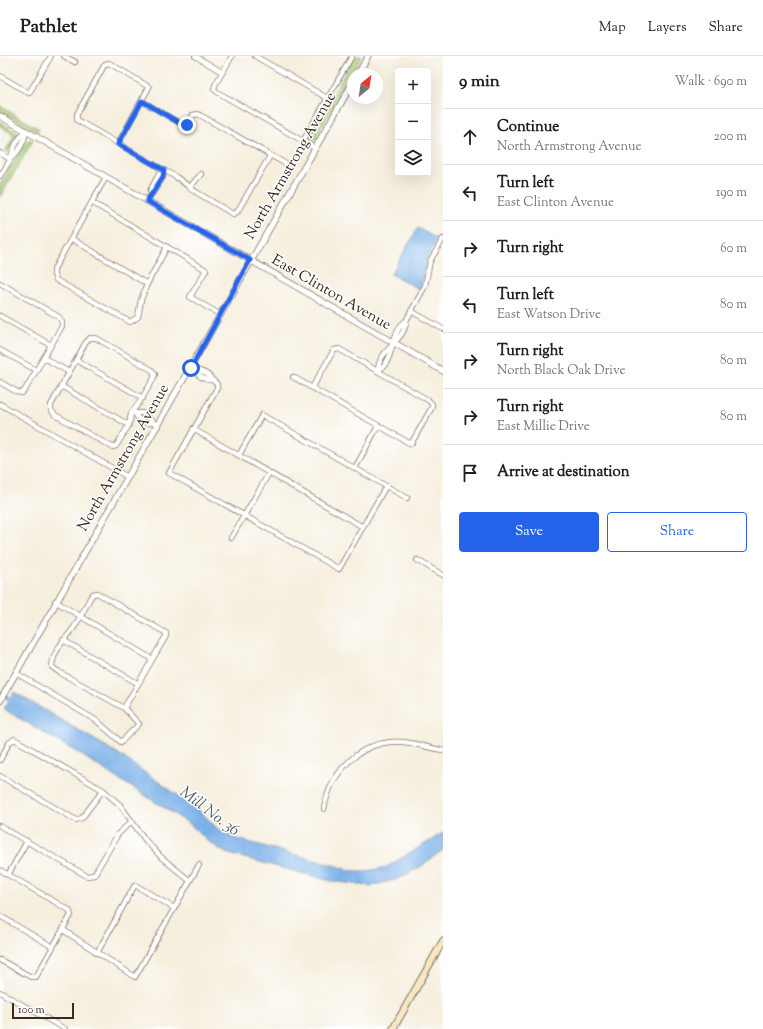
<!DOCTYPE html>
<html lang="en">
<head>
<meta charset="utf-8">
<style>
  :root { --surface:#fff; --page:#f2f2f2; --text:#202124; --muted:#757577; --line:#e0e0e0; --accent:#2563eb }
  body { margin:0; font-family:"Sorts Mill Goudy",serif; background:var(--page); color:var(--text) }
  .controls { position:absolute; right:12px; top:12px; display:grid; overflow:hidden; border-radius:4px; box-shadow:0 4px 16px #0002 }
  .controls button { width:36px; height:36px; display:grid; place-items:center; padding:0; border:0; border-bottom:1px solid var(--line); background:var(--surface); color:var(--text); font:20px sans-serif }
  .compass { position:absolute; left:347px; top:12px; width:36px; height:36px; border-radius:50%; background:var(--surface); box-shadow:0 4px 16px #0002; rotate:30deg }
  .scale { position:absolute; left:12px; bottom:10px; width:62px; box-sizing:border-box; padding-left:4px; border:2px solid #3b2a1e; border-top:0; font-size:11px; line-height:14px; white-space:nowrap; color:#3b2a1e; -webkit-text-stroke:3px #fff; paint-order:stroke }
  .stop { position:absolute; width:12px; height:12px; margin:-9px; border:3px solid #2563eb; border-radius:50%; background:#fff }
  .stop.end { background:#2563eb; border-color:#fff; box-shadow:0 1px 4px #0008 }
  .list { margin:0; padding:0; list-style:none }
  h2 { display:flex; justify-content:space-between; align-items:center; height:52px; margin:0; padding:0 16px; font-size:17px }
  h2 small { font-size:13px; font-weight:400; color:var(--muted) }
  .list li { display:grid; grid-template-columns:26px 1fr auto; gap:12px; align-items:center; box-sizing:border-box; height:56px; padding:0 16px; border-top:1px solid var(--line) }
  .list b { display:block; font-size:15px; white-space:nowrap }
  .list p { margin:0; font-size:13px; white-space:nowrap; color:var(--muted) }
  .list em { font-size:13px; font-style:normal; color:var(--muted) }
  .actions { display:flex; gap:8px; padding:12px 16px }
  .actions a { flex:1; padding:9px 0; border:1px solid var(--accent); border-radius:4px; text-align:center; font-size:14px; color:var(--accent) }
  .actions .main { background:var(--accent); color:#fff }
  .icon { flex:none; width:22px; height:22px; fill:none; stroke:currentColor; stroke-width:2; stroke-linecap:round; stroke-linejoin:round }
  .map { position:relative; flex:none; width:443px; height:973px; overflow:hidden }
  header { display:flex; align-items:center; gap:24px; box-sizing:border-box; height:56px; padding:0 20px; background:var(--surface); border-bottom:1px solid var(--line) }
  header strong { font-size:19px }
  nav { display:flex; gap:22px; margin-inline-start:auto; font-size:14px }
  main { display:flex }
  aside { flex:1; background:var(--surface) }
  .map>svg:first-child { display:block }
  .green { fill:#a7cc77; stroke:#717b4a }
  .water { fill:#7ab0e8; stroke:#5a6d83 }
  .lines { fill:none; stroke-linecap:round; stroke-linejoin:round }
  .canal { stroke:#7ab0e8; stroke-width:4.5 }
  .minor-casing { stroke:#7c6f61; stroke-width:6 }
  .tertiary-casing { stroke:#7c6f61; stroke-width:7 }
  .secondary-casing { stroke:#7c6f61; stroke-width:8 }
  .minor { stroke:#fff; stroke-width:4.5 }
  .tertiary { stroke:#fff; stroke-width:5.5 }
  .secondary { stroke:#f9e7c3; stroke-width:6 }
  .route { stroke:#2563eb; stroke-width:5 }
  .labels { text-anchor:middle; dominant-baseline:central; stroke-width:3; stroke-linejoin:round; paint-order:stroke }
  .street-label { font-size:15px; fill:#3b2a1e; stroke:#fff }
  .water-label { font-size:16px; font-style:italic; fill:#515965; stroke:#fff }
</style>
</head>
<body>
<header>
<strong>Pathlet</strong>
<nav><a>Map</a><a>Layers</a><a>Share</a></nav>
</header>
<main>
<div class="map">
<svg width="443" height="973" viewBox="0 0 443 973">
  <rect width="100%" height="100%" fill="#fff"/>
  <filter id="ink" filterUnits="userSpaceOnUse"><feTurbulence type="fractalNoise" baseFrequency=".025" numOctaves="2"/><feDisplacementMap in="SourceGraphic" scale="8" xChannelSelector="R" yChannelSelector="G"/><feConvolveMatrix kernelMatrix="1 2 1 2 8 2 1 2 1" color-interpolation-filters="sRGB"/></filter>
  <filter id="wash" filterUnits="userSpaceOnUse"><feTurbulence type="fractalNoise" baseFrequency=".012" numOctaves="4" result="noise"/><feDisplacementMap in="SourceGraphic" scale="16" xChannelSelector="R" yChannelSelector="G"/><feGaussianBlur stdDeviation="0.9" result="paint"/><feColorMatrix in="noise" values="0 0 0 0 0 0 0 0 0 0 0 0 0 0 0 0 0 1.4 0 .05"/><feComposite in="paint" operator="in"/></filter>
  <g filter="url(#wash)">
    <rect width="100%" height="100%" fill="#f6efde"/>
    <g class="green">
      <path d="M355,0H362L315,83L310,84L309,80Z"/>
      <path d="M0,50L39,73L37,76L0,55Z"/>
      <path d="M0,66L17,77V80L8,96H5L14,80L13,78L0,70Z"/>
      <path d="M29,84H33L0,141V129L26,85Z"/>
    </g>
    <g class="water">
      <path d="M418,172L437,183L426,204L422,227L419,233L391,218Z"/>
      <path d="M14,636L117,697L199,754L217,772L237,783L355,815H366L385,812L443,777V794L420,811L398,823L370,830L331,825L237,800L226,797L206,784L190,768L78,697L4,653Z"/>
    </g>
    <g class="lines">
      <path class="canal" d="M0,637L15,646"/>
    </g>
  </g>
  <g filter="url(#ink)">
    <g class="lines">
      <defs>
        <g id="minor">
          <path d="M64,0L75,6"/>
          <path d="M195,0L222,16"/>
          <path d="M232,0L215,29L214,33L217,36L315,92"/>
          <path d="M255,0L327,42"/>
          <path d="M0,20L29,37L51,0"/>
          <path d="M142,45L183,69H187L193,59L198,58L286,108"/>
          <path d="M303,85L352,0"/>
          <path d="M118,88L149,31L109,7L105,8L77,58V64L176,121L196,136L233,158L237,156L270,100"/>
          <path d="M0,97L10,103"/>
          <path d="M10,103C18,98 25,85 26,75"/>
          <path d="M0,120C3,115 8,109 10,103C13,93 17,82 26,75"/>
          <path d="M190,131L201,118"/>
          <path d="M147,145L163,121L162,118H159L150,135L151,137"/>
          <path d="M93,147L206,214L190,241L219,258"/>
          <path d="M72,183L147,228L141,244L138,261L130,266L56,224L54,219V213L106,121"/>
          <path d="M0,227L59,261L62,266V270L25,334L22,337L17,336L0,326"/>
          <path d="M147,228L167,191"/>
          <path d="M411,255L443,273"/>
          <path d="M0,260L51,289"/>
          <path d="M90,282H96L152,314L155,318L153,324L139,347L134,353L131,358L129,369L116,390L112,391L55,359L51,354V349L86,286Z"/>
          <path d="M0,294L36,314"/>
          <path d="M44,302L69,316"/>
          <path d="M76,304L143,342"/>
          <path d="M191,312C197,315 205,315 210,321C213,324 214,326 217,328V332L169,417L339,513L386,430"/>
          <path d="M194,314C197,319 205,325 212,324"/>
          <path d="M378,315C378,293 405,286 406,265L425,230L430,205L443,183"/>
          <path d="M378,315C396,304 389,276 406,265"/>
          <path d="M293,321L411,388L432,351V348L428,344L339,293L334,294L312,332"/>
          <path d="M61,330L129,369"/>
          <path d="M0,348L128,421"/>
          <path d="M153,367C146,368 138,365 135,357H142L158,370"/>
          <path d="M193,373L363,471"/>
          <path d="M239,399L262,359L407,442"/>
          <path d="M355,412L378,370"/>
          <path d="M231,482L269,417"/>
          <path d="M417,504L443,519"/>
          <path d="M97,537L166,577V580L124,652L59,616L52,611C53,595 64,584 73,573C80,563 85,552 90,542L93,538Z"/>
          <path d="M55,545L152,603"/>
          <path d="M63,584L137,627"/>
          <path d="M16,617L97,665L121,686L139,668L124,652"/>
          <path d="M0,704L9,687L14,683L103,734L120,749L146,785L162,802L189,824"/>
          <path d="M0,720L76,764L82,762L103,734"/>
          <path d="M324,753C331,714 362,683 403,686C417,687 430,693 443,694"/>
          <path d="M0,770L87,820L94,819L118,778L132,765"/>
          <path d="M0,814L69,854L71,859L36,921H31L0,904"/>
          <path d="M8,819L27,785"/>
          <path d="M0,860L53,891"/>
          <path d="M63,874L135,921L199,809"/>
          <path d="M97,897L135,829L174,852"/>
          <path d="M0,936L65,973"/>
        </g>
        <g id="tertiary">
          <path d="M358,18L368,0"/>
          <path d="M0,60L443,315"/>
          <path d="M0,645L353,26"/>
        </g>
        <path id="secondary" d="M393,973L443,885"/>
      </defs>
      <use href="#minor" class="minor-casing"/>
      <use href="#tertiary" class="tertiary-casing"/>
      <use href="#secondary" class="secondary-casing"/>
      <use href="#minor" class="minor"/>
      <use href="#tertiary" class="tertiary"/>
      <use href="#secondary" class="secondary"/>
    </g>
  </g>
  <g class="lines" filter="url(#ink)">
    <path class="route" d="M187,69H183L142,45L118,88L164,114L163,121L147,145L250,204L191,312"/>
  </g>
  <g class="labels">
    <g class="street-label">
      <text transform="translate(291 110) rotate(-60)">North Armstrong Avenue</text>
      <text transform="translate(331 237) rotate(30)">East Clinton Avenue</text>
      <text transform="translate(124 402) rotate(-60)">North Armstrong Avenue</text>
    </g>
    <g class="water-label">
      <text transform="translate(209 756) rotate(37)">Mill No. 36</text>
    </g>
  </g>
</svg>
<div class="controls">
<button>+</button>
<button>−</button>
<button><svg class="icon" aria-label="layers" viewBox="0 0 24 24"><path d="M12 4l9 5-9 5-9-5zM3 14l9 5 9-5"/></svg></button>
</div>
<svg class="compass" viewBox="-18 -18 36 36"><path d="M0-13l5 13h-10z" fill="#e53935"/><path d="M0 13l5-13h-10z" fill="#757577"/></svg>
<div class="scale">100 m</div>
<div class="stop" style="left:191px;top:312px"></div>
<div class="stop end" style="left:187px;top:69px"></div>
</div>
<aside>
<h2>9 min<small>Walk · 690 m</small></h2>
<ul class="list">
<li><svg class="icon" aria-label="ahead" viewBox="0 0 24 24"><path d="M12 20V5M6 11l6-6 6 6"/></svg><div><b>Continue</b><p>North Armstrong Avenue</p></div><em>200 m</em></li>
<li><svg class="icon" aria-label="left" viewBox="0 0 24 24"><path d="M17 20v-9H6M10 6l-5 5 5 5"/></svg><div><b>Turn left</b><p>East Clinton Avenue</p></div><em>190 m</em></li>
<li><svg class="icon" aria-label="right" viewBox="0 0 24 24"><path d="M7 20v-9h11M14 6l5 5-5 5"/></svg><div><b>Turn right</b></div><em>60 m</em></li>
<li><svg class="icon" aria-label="left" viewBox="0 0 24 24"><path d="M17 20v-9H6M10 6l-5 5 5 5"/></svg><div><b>Turn left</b><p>East Watson Drive</p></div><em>80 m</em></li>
<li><svg class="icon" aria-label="right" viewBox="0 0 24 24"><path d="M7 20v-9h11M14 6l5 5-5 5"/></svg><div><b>Turn right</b><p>North Black Oak Drive</p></div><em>80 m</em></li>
<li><svg class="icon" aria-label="right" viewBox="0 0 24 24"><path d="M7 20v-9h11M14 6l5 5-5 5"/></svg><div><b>Turn right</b><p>East Millie Drive</p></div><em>80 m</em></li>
<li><svg class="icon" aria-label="arrive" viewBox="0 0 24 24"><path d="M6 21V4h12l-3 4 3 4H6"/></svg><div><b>Arrive at destination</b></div></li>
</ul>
<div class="actions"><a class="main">Save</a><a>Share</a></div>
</aside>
</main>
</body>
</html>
